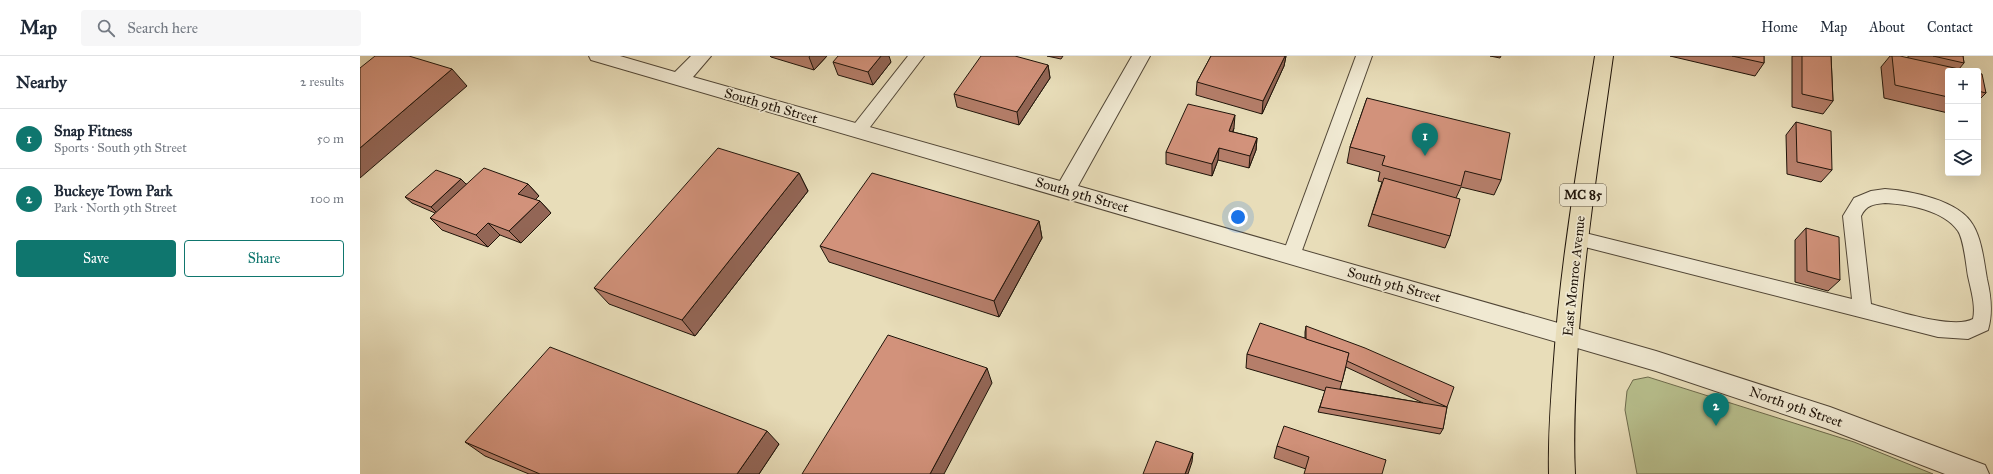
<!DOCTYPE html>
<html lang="en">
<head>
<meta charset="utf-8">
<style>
  :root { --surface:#fff; --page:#f6f6f7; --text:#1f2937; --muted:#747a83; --line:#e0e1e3; --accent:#0f766e }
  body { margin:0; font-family:"IM FELL Great Primer",serif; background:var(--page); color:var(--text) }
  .controls { position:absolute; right:12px; top:12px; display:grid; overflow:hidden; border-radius:4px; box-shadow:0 4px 16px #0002 }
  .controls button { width:36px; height:36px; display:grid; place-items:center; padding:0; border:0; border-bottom:1px solid var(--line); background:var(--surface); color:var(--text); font:20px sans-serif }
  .you { position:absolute; left:878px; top:161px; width:14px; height:14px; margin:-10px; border:3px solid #fff; border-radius:50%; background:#1a73e8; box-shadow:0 0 0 6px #1a73e833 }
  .badge { display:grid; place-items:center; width:26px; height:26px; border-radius:50%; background:var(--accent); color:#fff; font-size:13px; font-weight:700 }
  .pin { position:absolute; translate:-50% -33px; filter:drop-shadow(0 1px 2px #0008) }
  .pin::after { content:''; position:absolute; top:21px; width:14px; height:12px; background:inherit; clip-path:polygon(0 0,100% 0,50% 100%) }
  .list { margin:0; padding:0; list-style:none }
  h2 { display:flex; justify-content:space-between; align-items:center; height:52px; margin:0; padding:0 16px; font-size:17px }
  h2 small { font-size:13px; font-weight:400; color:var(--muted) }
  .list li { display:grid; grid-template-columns:26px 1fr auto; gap:12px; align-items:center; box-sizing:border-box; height:60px; padding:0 16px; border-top:1px solid var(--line) }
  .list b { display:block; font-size:15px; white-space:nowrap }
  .list p { margin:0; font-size:13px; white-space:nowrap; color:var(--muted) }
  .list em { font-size:13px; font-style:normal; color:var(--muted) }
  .actions { display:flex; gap:8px; padding:12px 16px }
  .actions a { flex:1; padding:9px 0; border:1px solid var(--accent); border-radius:4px; text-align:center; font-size:14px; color:var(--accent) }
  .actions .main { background:var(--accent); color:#fff }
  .icon { flex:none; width:22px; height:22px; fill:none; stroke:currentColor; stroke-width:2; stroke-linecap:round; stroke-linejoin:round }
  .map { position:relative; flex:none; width:1633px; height:418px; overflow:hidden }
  header { display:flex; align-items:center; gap:24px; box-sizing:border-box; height:56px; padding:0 20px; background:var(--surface); border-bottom:1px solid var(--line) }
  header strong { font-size:19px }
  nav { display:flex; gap:22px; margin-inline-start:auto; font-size:14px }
  .search { width:280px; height:36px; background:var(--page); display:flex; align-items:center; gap:10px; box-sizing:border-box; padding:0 14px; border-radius:4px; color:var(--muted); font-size:15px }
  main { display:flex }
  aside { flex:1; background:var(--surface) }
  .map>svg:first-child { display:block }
  .green { fill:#b8c08e; stroke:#6c6a4c }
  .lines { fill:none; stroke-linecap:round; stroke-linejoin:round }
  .lane-casing { stroke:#514636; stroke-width:2 }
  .street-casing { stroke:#514636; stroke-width:2 }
  .primary-casing { stroke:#1f140a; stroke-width:2 }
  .lane { fill:#f0e9d2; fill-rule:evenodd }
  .street { fill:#f0e9d2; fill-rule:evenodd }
  .primary { fill:#e8ddb9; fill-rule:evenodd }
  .wall { fill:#b57e6a; stroke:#1f140a; fill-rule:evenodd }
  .shaded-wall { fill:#936656; stroke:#1f140a }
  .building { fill:#d2927b; stroke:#1f140a }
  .labels { text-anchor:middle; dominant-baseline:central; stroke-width:3.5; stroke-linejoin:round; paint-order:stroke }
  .shield { fill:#f0e9d2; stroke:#5e5446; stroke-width:1 }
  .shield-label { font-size:13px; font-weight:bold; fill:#1f140a }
  .street-label { font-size:14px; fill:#1f140a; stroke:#f0e9d2 }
</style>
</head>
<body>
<header>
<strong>Map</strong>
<div class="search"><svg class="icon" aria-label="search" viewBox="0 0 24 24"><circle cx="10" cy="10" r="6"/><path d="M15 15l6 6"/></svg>Search here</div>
<nav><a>Home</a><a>Map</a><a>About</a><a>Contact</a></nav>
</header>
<main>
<aside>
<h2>Nearby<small>2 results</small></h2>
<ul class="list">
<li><span class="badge">1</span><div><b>Snap Fitness</b><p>Sports · South 9th Street</p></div><em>50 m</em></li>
<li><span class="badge">2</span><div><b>Buckeye Town Park</b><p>Park · North 9th Street</p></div><em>100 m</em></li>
</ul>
<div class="actions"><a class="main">Save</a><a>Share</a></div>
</aside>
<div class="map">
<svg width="1633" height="418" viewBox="0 0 1633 418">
  <rect width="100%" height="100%" fill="#e8ddb9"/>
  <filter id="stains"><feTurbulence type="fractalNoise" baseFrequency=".005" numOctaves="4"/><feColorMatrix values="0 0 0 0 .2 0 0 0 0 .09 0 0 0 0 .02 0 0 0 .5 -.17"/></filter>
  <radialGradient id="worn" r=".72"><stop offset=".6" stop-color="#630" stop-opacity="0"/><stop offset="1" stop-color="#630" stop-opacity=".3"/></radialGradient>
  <path class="green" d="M1288,321L1494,386L1573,418H1277L1265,354L1267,335L1273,324Z"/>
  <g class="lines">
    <defs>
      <g id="lane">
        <path d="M548,0H564L504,79L498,81L492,79L490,75L492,71Z"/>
        <path d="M996,0H1012L940,200L937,205L931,207L925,205L922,200Z"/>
        <path d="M1525,133C1551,135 1599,144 1613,169C1622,184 1624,206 1627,223C1631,240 1633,257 1628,274L1608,283L1578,281L1217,189L1211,187L1208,182L1211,177L1217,175L1492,243L1483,160L1494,142L1511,135ZM1525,147C1547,148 1584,154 1598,175C1604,184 1606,209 1608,220C1611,234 1616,250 1613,263C1593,274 1534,254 1511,248L1501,160C1506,149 1514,148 1525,147Z"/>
      </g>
      <path id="street" d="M229,0H260L315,16L331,0H351L333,21L700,125L772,0H790L718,130L1296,295L1470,351L1625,409L1629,418H1585L1468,373L1296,315L231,4Z"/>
      <path id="primary" d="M1235,0H1253C1239,101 1223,202 1217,303C1215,341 1213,380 1215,418H1189C1188,380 1191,341 1194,303C1201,201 1219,101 1235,0Z"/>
    </defs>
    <use href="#lane" class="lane-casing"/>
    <use href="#street" class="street-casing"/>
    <use href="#primary" class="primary-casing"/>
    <use href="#lane" class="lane"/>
    <use href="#street" class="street"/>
    <use href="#primary" class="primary"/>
  </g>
  <g class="wall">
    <path d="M410,0H467L454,14L411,1Z"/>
    <path d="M687,0H703L701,3Z"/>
    <path d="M851,0H926L924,10L902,58L836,39L837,26Z"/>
    <path d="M1130,0H1141L1140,2Z"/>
    <path d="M1310,0H1404V7L1395,20Z"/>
    <path d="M1432,0H1471L1473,45L1463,58L1432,51Z"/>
    <path d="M1530,0L1548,2V0H1603L1604,7L1599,13L1588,15V57L1524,42L1521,11Z"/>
    <path d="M473,6H531L513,29L478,19Z"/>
    <path d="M688,9L690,22L659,69L597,51L594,38Z"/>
    <path d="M1618,17L1626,37L1618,45Z"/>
    <path d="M1007,42L1141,124L1134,139L1101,131L1096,142L1090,180L1085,192L1008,170L1022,126L1018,125L1020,116L987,107L990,91Z"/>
    <path d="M1436,66L1472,114L1461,126L1427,118L1426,79Z"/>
    <path d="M874,72L873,76L897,82L896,94L889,112L858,104L852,120L806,108V96Z"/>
    <path d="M439,117L448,135L335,280L249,248L234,232Z"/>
    <path d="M106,128H168L179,140L175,144L180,145L191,157L161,187L140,179L128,191L82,174L70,162L75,157L52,147L45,141Z"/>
    <path d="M679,165L682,182L639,261L469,206L460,190Z"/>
    <path d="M1446,172L1480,224L1468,235L1435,226V184Z"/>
    <path d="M946,270L1087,351L1083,373L1080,378L958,356L965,335L886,312L887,298L945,282V276ZM986,311L1063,347L980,333Z"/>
    <path d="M105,386L419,388L399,418H169L125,400Z"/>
    <path d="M917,390L1026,404L946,413L914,402Z"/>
  </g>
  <g class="shaded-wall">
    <path d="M450,0H467L454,14L449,1Z"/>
    <path d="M521,0H529L531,6L513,29L508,16Z"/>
    <path d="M925,0H926L924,10L902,58L903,45Z"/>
    <path d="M688,9L690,22L659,69L657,56Z"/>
    <path d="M92,13L107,30L0,122V92Z"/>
    <path d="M875,59L874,72L868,87L869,75Z"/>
    <path d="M897,82L896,94L889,112L890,100Z"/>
    <path d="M859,92L858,104L852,120V108Z"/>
    <path d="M439,117L448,135L335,280L322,264Z"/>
    <path d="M101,123L108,130L78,158L71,151Z"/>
    <path d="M168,128L179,140L169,150L158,138Z"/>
    <path d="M180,145L191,157L161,187L149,175Z"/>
    <path d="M679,165L682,182L639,261L634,245Z"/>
    <path d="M128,167L140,179L128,191L116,179Z"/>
    <path d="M627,312L632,327L584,418H570Z"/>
    <path d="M407,375L419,388L399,418H377Z"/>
    <path d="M833,397L832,406L828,418H825Z"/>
  </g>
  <g class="building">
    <path d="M15,0H49L92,13L0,92V12Z"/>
    <path d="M478,0H521L508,16L473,6Z"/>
    <path d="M621,0H655L688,9L657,56L594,38Z"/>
    <path d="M851,0H925L903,45L837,26Z"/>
    <path d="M1372,0H1404V7Z"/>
    <path d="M1442,0H1471L1473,45L1442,38Z"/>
    <path d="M1532,0H1540L1608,15H1588V41L1535,29Z"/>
    <path d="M1573,0H1603L1604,7Z"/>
    <path d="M1618,17L1622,18L1626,37L1618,35Z"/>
    <path d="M1007,42L1150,77L1141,124L1105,115L1101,130L1022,109L1025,100L990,91Z"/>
    <path d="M828,48L875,59L869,75L897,82L890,100L859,92L852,108L806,96Z"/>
    <path d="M1436,66L1471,75L1472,114L1437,106Z"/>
    <path d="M358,92L439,117L322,264L234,232Z"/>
    <path d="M124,112L168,128L158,138L180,145L149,175L128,167L116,179L70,162Z"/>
    <path d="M76,114L101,123L71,151L45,141Z"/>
    <path d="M512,117L679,165L634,245L460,190Z"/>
    <path d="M1024,122L1100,143L1090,180L1012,158Z"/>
    <path d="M1446,172L1479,181L1480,224L1447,215Z"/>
    <path d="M900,267L989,297L982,326L887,298Z"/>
    <path d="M946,270L1005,292L1094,331L1087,351L1083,373L960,351L966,331L1087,351L987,305L989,297L946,283Z"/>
    <path d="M528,279L627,312L570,418H442Z"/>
    <path d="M190,291L407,375L377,418H180L105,386Z"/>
    <path d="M924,370L1026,404L1022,418H944L949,401L917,390Z"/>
    <path d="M796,385L833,397L825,418H783Z"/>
  </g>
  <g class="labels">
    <rect class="shield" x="1200" y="128" width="46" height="22" rx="3"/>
    <g class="shield-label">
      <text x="1223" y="139">MC 85</text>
    </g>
    <g class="street-label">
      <text transform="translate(411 50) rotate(16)">South 9th Street</text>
      <text transform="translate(722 139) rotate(16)">South 9th Street</text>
      <text transform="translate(1214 220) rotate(-84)">East Monroe Avenue</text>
      <text transform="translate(1034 229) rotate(16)">South 9th Street</text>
      <text transform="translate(1436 351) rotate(19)">North 9th Street</text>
    </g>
  </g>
  <rect width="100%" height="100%" filter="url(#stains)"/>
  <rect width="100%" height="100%" fill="url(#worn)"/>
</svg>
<div class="controls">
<button>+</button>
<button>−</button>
<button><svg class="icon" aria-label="layers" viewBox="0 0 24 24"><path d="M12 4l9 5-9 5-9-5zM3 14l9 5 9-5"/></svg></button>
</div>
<div class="you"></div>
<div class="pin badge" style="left:1065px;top:100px">1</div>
<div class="pin badge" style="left:1356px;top:370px">2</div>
</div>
</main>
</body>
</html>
